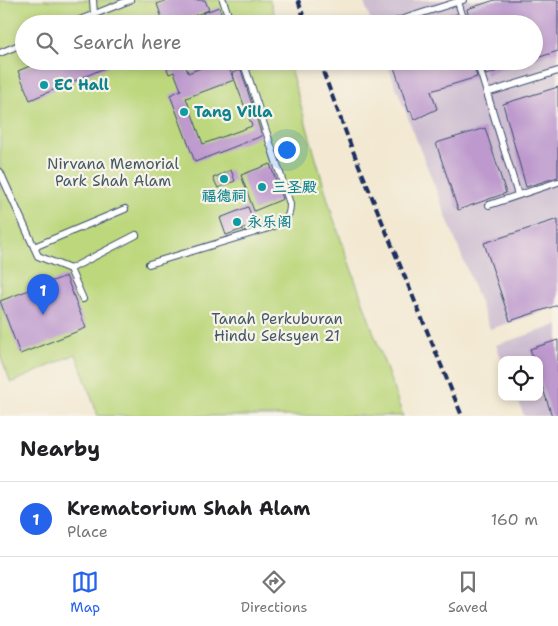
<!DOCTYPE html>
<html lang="en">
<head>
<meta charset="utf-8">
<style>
  :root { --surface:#fff; --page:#f6f6f6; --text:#202124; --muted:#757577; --line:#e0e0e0; --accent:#2563eb }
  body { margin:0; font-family:"Shantell Sans","LXGW WenKai TC",sans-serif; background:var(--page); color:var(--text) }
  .controls { position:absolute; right:15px; bottom:15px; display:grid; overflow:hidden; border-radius:10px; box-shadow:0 2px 8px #0003 }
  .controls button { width:45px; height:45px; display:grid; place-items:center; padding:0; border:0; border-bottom:1px solid var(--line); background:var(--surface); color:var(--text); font:25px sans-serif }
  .you { position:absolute; left:286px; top:149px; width:18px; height:18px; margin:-12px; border:4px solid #fff; border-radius:50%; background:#1a73e8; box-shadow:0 0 0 8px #1a73e833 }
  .badge { display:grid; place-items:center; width:32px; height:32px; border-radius:50%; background:var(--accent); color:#fff; font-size:16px; font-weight:700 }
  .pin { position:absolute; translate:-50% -41px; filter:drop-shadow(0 1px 2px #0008) }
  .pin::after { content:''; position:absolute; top:26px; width:18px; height:15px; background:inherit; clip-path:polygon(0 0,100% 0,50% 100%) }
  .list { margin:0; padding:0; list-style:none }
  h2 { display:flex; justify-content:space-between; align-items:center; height:65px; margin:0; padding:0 20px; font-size:21px }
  h2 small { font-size:16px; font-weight:400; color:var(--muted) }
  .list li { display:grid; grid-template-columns:32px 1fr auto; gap:15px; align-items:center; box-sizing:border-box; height:75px; padding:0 20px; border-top:1px solid var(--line) }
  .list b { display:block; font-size:19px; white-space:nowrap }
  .list p { margin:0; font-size:16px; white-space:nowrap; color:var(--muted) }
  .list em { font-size:16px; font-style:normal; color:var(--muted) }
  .icon { flex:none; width:28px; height:28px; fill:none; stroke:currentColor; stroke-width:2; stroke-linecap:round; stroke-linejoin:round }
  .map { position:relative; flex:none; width:558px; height:416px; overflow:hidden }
  .search { position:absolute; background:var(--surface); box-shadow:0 2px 8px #0003; left:15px; right:15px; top:15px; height:55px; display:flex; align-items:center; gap:12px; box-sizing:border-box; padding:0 18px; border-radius:28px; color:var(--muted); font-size:19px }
  .sheet { height:140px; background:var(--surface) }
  nav { display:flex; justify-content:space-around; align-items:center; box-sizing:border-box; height:70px; border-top:1px solid var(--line); background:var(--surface); font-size:14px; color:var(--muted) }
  nav a { display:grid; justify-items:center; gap:2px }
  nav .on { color:var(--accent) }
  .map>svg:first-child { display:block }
  .industrial { fill:#cebed1 }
  .green { fill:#bcd77c; stroke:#6c836d }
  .building { fill:#bd99ce }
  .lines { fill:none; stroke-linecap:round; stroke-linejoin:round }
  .lane-casing { stroke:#3b4b70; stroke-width:8 }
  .lane { stroke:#fff; stroke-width:6 }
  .rail { stroke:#1b2f5e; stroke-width:4; stroke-dasharray:8 4; stroke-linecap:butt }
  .culture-dot { fill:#0f9aa8; stroke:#f7f3e8; stroke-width:2 }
  .labels { text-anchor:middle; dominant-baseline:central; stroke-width:4.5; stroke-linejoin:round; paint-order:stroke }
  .culture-label { font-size:15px; font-weight:bold; fill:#0d838f; stroke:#f7f3e8; text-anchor:start }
  .park-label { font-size:15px; fill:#435966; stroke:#f7f3e8 }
</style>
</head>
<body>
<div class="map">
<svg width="558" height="416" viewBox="0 0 558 416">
  <rect width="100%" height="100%" fill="#f7f3e8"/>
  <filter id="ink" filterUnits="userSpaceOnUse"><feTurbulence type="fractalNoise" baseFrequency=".02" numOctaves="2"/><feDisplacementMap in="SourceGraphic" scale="10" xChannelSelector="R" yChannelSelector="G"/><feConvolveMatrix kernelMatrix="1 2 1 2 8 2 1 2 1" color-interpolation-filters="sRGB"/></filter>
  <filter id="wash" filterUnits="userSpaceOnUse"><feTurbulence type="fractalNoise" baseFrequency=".0096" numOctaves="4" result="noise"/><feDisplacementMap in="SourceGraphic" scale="20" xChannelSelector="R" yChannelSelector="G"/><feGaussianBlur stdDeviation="1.12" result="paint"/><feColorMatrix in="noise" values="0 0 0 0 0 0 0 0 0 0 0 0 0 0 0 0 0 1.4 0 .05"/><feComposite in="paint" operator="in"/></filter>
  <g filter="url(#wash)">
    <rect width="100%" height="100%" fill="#f3e9d3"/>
    <g class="industrial">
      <path d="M363,0H558V307L490,329L386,61H534V24H372Z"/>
      <path d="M558,325V416H524L517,397H539V360H502L496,345Z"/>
    </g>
    <path class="green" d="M0,0H270L277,24H24V61H288L332,214L403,416H98L76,354L11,383L0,355Z"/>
    <g id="blocks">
      <g class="building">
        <path d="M167,0H205L209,10L173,24H164L157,4Z"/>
        <path d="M495,0H558V51L534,59V24H470L467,9Z"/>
        <path d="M219,7L225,24H207L203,13Z"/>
        <path d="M457,14L460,24H434L433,21Z"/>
        <path d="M42,61H121L30,100L18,71Z"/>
        <path d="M164,61H184L188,73L219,61H226L234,80L186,98L203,144L252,126L232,73L241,70L262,136L195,162L170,95L181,90L174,72L169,74Z"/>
        <path d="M392,61H472L477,77L431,91L437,109L414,120L411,111L409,112Z"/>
        <path d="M482,61H521V63L486,75Z"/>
        <path d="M558,87V177L526,187L503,104Z"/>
        <path d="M485,128L506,193L458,210L436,143Z"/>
        <path d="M270,164L283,199L254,211L241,175Z"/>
        <path d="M231,170L235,181L218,188L213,178Z"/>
        <path d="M248,207L255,225L226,235L220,218Z"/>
        <path d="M558,219V305L510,321L484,243Z"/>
        <path d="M66,276L86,328L20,354L0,301Z"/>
        <path d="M558,340V416H552L539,377V360H534L530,349Z"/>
      </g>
    </g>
  </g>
  <g filter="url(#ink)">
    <use href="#blocks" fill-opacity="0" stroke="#3b4b70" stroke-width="1"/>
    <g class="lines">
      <defs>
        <g id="lane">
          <path d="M93,0L94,14"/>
          <path d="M223,0L231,24"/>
          <path d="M458,2L465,24"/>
          <path d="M70,24L130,0"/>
          <path d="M388,24L463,0"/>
          <path d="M0,53L24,43"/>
          <path d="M477,61L487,93"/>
          <path d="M0,172L38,256L70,269L83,299"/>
          <path d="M518,195L487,93L558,71"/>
          <path d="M489,205L558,182"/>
          <path d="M34,247L125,209"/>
          <path d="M149,264L272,227C285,221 290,219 290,204L243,61"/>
          <path d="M70,269L136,235"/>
        </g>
      </defs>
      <use href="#lane" class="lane-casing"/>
      <use href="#lane" class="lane"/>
      <g class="rail">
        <path d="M298,0L306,24"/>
        <path d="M319,61L351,146L462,416"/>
      </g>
    </g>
  </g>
  <g class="culture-dot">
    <circle cx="44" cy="85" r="5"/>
    <circle cx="184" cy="112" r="5"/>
    <circle cx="224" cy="179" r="5"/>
    <circle cx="262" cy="187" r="5"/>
    <circle cx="237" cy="222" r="5"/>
  </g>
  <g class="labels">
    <g class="culture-label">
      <text x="54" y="85">EC Hall</text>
      <text x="194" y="112">Tang Villa</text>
      <text x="272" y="187">三圣殿</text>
      <text x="224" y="196" text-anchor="middle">福德祠</text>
      <text x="247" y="222">永乐阁</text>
    </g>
    <g class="park-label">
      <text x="113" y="164">Nirvana Memorial<tspan x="113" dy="17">Park Shah Alam</tspan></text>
      <text x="277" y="319">Tanah Perkuburan<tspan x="277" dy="17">Hindu Seksyen 21</tspan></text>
    </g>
  </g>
</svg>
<div class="controls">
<button><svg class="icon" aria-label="locate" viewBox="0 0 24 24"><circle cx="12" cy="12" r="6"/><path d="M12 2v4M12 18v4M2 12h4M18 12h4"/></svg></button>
</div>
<div class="you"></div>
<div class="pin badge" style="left:43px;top:315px">1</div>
<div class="search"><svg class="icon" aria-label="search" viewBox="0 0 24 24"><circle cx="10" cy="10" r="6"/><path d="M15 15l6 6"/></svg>Search here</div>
</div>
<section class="sheet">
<h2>Nearby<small></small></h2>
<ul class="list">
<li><span class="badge">1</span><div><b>Krematorium Shah Alam</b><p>Place</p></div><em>160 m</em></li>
</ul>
</section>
<nav>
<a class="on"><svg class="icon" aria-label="map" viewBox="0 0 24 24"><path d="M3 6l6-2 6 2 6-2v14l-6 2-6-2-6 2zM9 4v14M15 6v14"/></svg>Map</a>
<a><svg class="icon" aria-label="directions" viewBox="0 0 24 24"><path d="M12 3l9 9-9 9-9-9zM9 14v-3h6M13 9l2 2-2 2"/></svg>Directions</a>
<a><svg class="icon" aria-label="saved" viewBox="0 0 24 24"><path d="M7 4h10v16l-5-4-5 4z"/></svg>Saved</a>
</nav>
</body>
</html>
